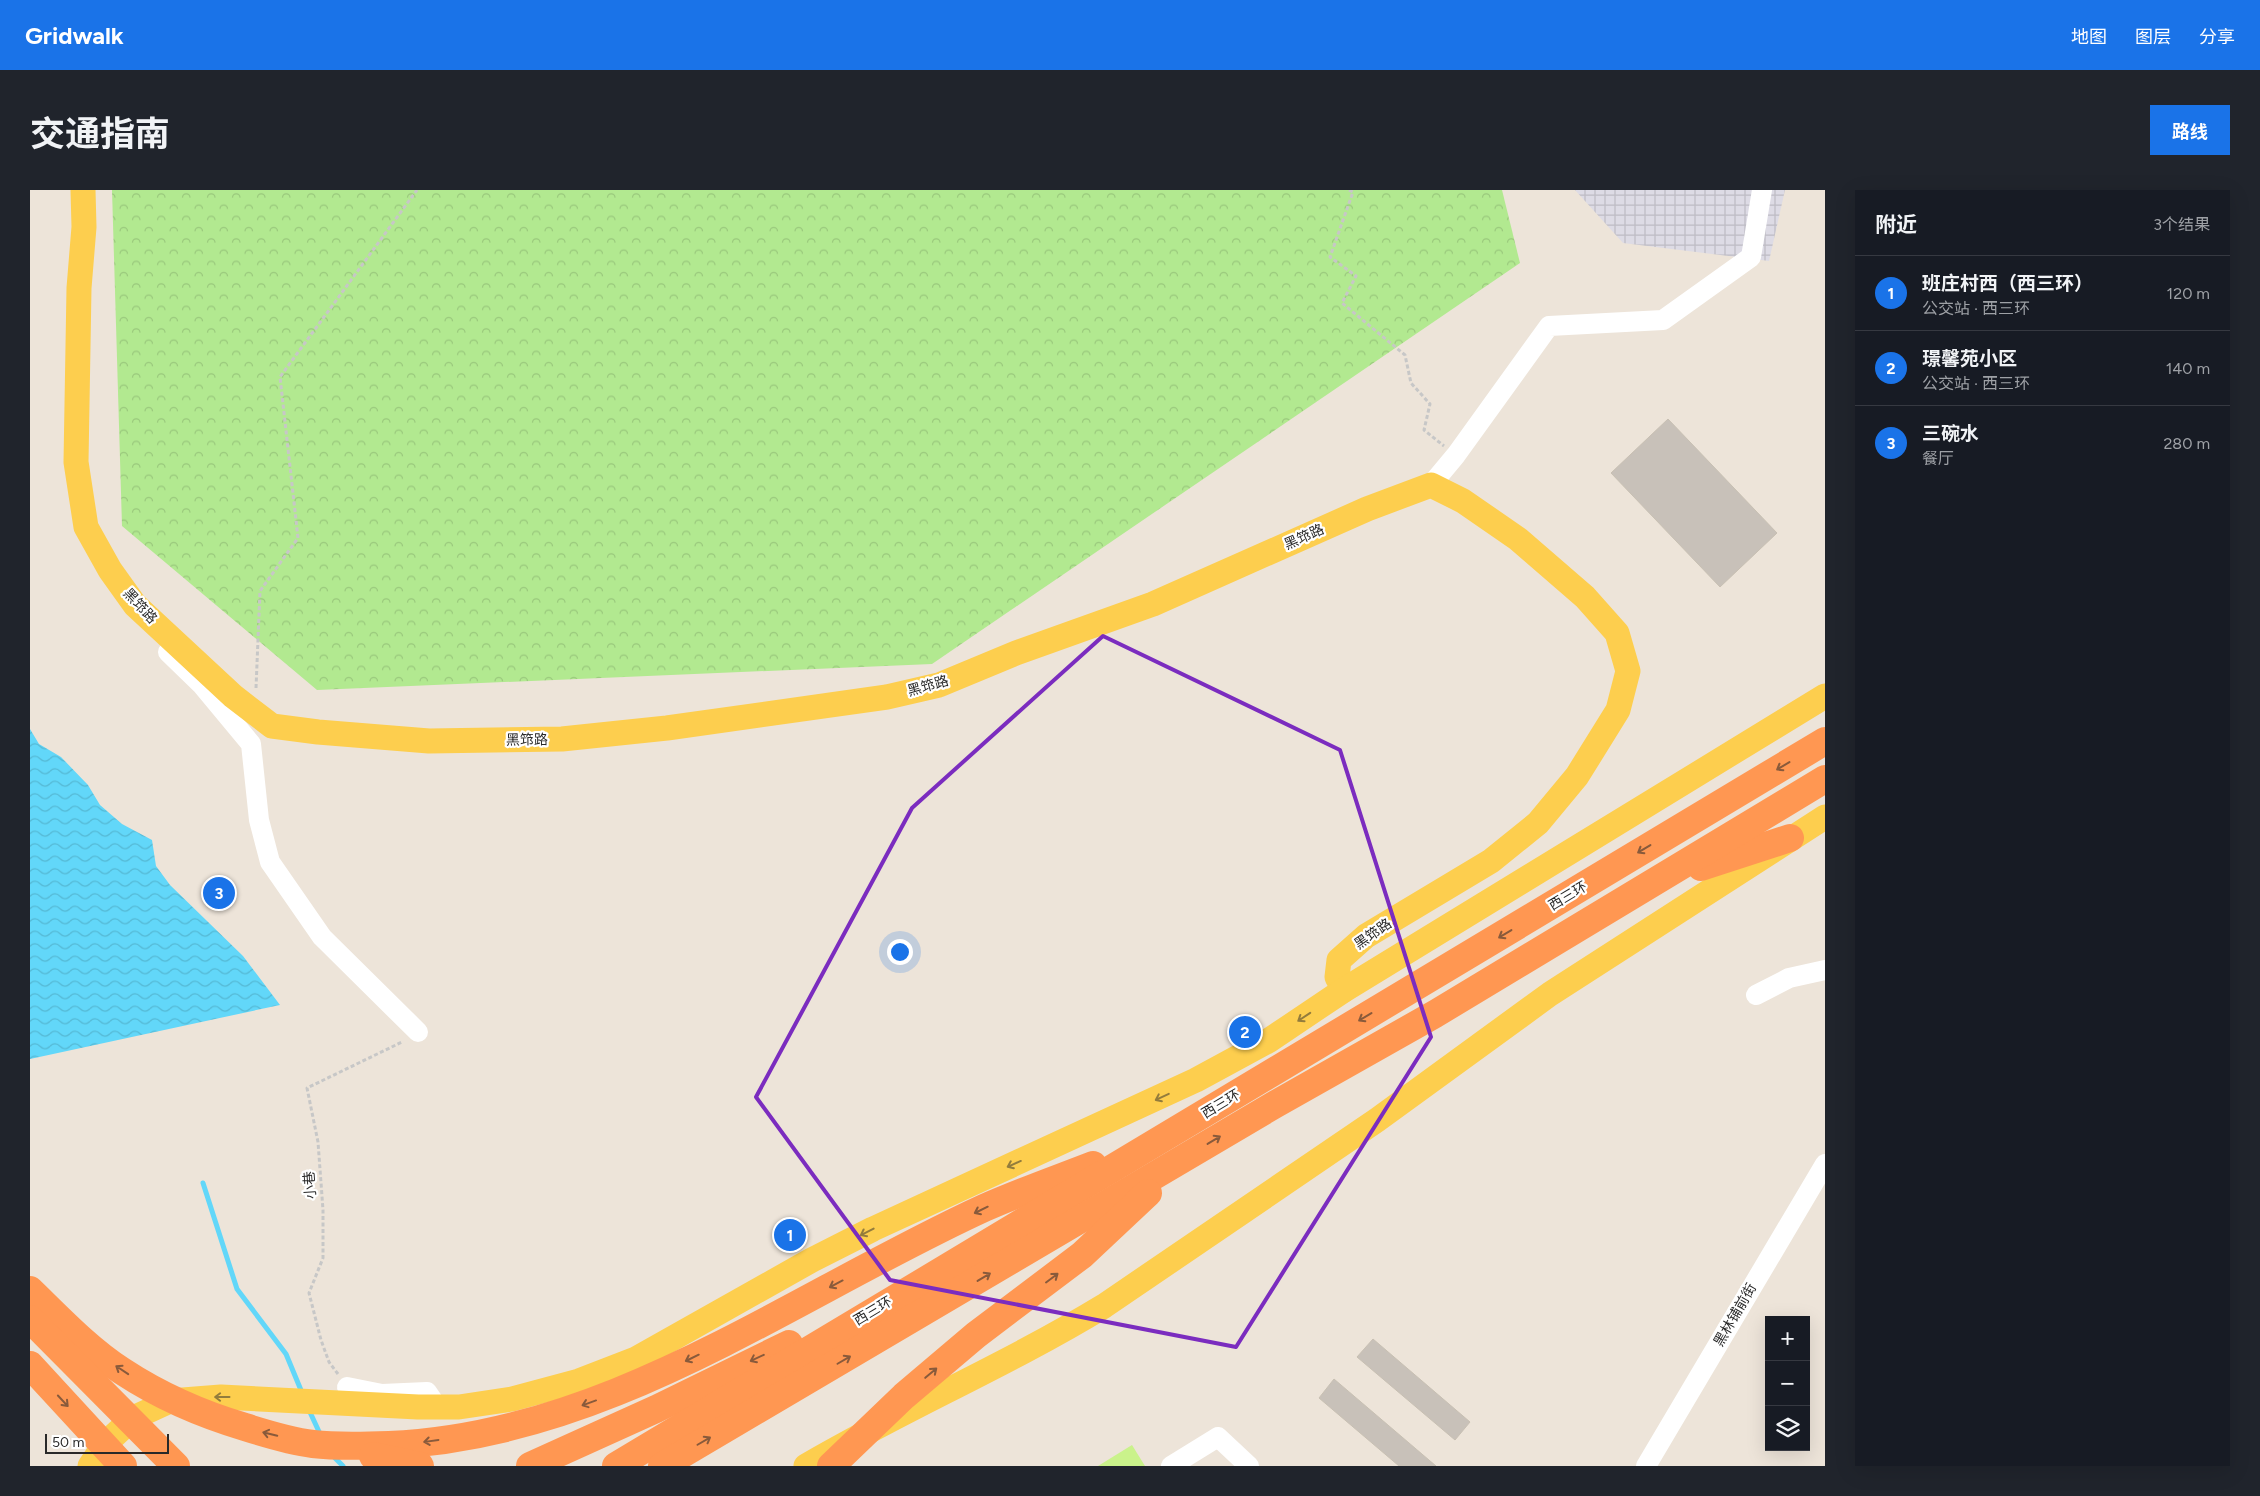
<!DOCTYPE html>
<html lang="zh">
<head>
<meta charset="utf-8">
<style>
  :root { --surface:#171b24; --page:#20242c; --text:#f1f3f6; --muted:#9ea1a6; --line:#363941; --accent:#1a73e8 }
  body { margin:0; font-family:Figtree,"Noto Sans SC",sans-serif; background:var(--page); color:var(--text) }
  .controls { position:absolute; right:15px; bottom:15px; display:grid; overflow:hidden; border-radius:0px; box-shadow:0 5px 20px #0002 }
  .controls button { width:45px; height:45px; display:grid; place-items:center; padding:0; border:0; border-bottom:1px solid var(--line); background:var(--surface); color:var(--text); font:25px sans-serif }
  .scale { position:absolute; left:15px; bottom:12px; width:124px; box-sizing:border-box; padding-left:5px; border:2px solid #292929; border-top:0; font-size:14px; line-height:18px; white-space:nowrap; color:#292929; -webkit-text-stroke:4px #fff; paint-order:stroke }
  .you { position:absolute; left:869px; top:761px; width:18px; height:18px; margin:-12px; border:4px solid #fff; border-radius:50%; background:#1a73e8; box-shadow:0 0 0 8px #1a73e833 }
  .badge { display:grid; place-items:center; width:32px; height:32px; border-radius:50%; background:var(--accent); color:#fff; font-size:16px; font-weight:700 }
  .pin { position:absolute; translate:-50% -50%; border:2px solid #fff; box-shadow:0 1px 5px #0006 }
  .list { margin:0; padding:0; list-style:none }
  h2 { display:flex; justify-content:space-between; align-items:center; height:65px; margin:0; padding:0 20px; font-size:21px }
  h2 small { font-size:16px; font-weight:400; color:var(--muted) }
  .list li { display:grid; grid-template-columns:32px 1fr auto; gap:15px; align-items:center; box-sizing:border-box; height:75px; padding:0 20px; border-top:1px solid var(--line) }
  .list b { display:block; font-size:19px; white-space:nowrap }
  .list p { margin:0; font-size:16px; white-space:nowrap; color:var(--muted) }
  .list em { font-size:16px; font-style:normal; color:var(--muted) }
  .icon { flex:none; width:28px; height:28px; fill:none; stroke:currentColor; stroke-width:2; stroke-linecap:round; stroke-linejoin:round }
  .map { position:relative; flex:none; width:1795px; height:1276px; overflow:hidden; border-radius:0px }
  header { display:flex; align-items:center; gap:30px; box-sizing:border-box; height:70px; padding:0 25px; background:var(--accent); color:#fff }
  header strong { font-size:24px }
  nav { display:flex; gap:28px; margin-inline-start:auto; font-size:18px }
  .intro { display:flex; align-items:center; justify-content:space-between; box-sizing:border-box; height:120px; padding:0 30px }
  h1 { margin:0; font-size:35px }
  .button { padding:12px 22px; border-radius:0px; background:var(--accent); color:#fff; font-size:18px; font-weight:700 }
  main { display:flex; gap:30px; padding:0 30px }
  aside { flex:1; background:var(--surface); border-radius:0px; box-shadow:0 5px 20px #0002 }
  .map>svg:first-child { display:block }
  .industrial { fill:url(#industrial-grid) }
  .forest { fill:url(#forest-crowns) }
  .pitch { fill:#caf28b }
  .water { fill:url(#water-waves) }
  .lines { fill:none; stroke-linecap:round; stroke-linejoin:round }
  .stream { stroke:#62d7f9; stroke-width:5 }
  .building { fill:#c8c1b9; stroke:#c8c0b3 }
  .path { stroke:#c7c7c7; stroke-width:3; stroke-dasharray:4 2.5; stroke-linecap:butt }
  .minor { stroke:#fff; stroke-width:20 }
  .major { stroke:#fdce4e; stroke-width:25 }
  .highway { stroke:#ff9752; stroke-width:28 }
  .oneway { stroke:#895a3b }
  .oneway2 { stroke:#937c3c }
  .marked { fill:none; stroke:#7b2cbf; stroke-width:4; stroke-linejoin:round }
  .labels { text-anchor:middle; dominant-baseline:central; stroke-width:4.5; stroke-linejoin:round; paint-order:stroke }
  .street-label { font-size:14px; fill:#292929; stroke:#fff }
</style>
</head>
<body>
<header>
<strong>Gridwalk</strong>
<nav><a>地图</a><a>图层</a><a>分享</a></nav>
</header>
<div class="intro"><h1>交通指南</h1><a class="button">路线</a></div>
<main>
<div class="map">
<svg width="1795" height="1276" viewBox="0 0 1795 1276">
  <defs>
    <pattern id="industrial-grid" width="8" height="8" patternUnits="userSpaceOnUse" patternTransform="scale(1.25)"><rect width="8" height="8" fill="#dddbe5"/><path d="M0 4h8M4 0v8" fill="none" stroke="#bebcc4"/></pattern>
    <pattern id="forest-crowns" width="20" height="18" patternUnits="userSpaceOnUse" patternTransform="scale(1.25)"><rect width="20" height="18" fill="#b2e990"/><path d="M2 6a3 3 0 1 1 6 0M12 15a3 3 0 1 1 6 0" fill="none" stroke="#99c87c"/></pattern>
    <pattern id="water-waves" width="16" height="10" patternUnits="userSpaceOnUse" patternTransform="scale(1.25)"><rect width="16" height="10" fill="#62d7f9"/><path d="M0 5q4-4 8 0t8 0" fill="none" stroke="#55b9d5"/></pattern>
  </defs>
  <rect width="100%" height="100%" fill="#ede4d9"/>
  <path class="industrial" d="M1545,0H1755L1739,71L1593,53Z"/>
  <path class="forest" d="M82,0H1472L1490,73L902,474L287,500L92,336Z"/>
  <path class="pitch" d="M1102,1255L1115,1276H1068Z"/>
  <path class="water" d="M0,539L9,554L31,567L58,595L70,615L92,634L122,650L126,676L140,695L213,766L250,815L0,869Z"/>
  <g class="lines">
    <g class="stream">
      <path d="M173,993L207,1099L256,1164L273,1205"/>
      <path d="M279,1220L291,1246"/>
      <path d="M301,1264L313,1276"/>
    </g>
  </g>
  <g class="building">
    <path d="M1638,229L1747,343L1690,397L1581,283Z"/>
    <path d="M1343,1149L1440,1232L1425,1250L1327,1167Z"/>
    <path d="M1304,1189L1406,1276H1369L1289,1208Z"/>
  </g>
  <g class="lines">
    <g class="path">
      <path d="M1319,0L1323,2L1300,67L1326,86L1312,113L1375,165L1381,193L1400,214L1394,240L1414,256"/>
      <path d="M226,498L230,401L268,348L250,187L387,0"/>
      <path d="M308,1184L299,1172L291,1150L279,1103L293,1068V1020L288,952L277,898L372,852"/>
    </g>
    <g class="minor">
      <path d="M1401,295L1426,265L1519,136L1633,130L1721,67L1732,0"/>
      <path d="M138,462L172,495L221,554L229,630L240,672L292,747L388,842"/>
      <path d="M1726,805L1759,788L1795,780"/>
      <path d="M317,1197L352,1204L397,1202L408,1218"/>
      <path d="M1141,1276L1188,1247L1219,1276"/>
      <path d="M1616,1276L1795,974"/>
    </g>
    <g class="major">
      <path d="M53,0L54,37L49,98L46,272L56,337L80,380L105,415L203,506L242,536L288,542L399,551L532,549L637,538L857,507L909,495L986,463L1123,414L1337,319L1401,295L1433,311L1488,349L1555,407L1587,443L1598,481L1588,520L1547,586L1508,633L1461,671L1336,746L1309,770L1307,787L1314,800"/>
      <path d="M60,1276L75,1254L103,1228L140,1211L191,1207L388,1217H429L482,1209L549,1191L606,1169L780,1071L843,1039L1166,890L1238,851L1314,800L1795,506"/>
      <path d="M776,1276C873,1219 977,1175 1074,1116L1347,930L1520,804L1795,627"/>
    </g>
    <g class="highway">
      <path d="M1671,677L1760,648"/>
      <path d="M0,1100C29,1128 58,1159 92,1181C130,1206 171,1224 215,1237C237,1244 260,1251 283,1254C308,1257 334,1256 359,1255C579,1246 762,1106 954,1018C990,1002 1027,989 1063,975"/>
      <path d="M0,1129L146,1276"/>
      <path d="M0,1175L93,1276"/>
      <path d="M343,1266L390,1276"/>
      <path d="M500,1276L626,1219L759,1154"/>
      <path d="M586,1276L1795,551"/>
      <path d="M632,1276L1244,915L1405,824L1795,589"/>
      <path d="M801,1276L874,1206L946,1145L1052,1065L1118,1003"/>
    </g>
  </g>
  <defs><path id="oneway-shaft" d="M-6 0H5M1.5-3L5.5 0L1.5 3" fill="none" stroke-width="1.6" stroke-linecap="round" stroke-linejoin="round" transform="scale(1.25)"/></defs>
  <g class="oneway">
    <use href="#oneway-shaft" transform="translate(1753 576) rotate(149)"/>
    <use href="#oneway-shaft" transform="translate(1614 659) rotate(149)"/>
    <use href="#oneway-shaft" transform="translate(1475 744) rotate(149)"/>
    <use href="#oneway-shaft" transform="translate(1335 827) rotate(149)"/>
    <use href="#oneway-shaft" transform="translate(1184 950) rotate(-31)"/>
    <use href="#oneway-shaft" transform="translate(951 1020) rotate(154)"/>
    <use href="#oneway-shaft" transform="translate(954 1087) rotate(-31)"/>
    <use href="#oneway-shaft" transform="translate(1022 1088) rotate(-37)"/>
    <use href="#oneway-shaft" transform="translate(806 1094) rotate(152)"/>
    <use href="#oneway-shaft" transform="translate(662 1168) rotate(154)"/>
    <use href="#oneway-shaft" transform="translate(727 1168) rotate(155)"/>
    <use href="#oneway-shaft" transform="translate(814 1170) rotate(-30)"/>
    <use href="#oneway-shaft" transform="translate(92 1180) rotate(-146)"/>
    <use href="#oneway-shaft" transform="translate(901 1183) rotate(-40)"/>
    <use href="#oneway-shaft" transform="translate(33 1211) rotate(47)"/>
    <use href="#oneway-shaft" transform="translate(559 1213) rotate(160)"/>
    <use href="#oneway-shaft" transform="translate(240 1244) rotate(-166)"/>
    <use href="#oneway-shaft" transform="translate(401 1251) rotate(172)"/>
    <use href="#oneway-shaft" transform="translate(674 1251) rotate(-30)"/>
  </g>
  <g class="oneway2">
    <use href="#oneway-shaft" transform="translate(1274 827) rotate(146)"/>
    <use href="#oneway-shaft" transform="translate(1132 907) rotate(155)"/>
    <use href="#oneway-shaft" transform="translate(984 974) rotate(156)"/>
    <use href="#oneway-shaft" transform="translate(837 1042) rotate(153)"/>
    <use href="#oneway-shaft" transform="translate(192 1207) rotate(180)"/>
  </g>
  <path class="marked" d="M1073,446L1310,560L1401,847L1206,1157L860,1090L726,907L882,618Z"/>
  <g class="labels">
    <g class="street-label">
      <text transform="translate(1274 347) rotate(-24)">黑筇路</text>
      <text transform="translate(110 416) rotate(47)">黑筇路</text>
      <text transform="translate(898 496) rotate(-16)">黑筇路</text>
      <text transform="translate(497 550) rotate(-1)">黑筇路</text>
      <text transform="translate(1538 706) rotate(-31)">西三环</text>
      <text transform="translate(1343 744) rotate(-35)">黑筇路</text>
      <text transform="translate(1191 914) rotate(-31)">西三环</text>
      <text transform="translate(280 995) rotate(-94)">小巷</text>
      <text transform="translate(843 1121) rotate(-31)">西三环</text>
      <text transform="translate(1705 1125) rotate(-60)">黑林铺前街</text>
    </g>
  </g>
</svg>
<div class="controls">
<button>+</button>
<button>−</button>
<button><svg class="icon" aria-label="layers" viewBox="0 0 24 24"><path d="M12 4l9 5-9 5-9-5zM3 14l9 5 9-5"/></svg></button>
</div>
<div class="scale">50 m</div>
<div class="you"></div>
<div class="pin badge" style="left:760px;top:1045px">1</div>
<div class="pin badge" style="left:1215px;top:842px">2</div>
<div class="pin badge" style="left:189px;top:703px">3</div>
</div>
<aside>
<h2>附近<small>3个结果</small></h2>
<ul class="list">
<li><span class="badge">1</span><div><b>班庄村西（西三环）</b><p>公交站 · 西三环</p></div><em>120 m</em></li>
<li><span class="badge">2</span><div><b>璟馨苑小区</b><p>公交站 · 西三环</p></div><em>140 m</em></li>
<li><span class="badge">3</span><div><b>三碗水</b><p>餐厅</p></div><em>280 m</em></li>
</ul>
</aside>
</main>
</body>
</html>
